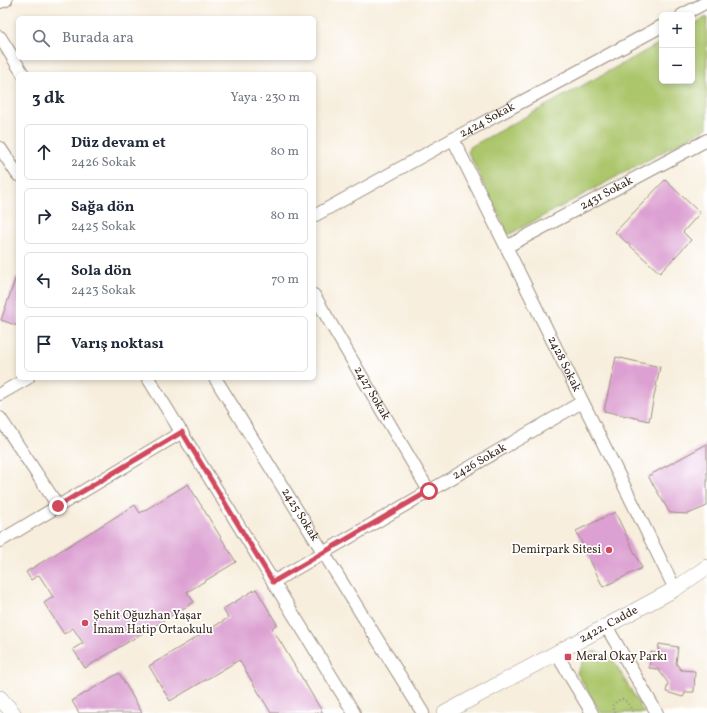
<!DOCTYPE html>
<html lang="tr">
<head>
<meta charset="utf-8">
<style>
  :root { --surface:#fff; --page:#f6f6f7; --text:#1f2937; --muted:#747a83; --line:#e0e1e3 }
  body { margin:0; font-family:Vollkorn,serif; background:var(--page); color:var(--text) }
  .controls { position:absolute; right:12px; top:12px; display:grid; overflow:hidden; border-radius:6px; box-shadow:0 2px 6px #0003 }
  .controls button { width:36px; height:36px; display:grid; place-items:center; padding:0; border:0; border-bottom:1px solid var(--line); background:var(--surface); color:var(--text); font:20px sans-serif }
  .stop { position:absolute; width:12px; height:12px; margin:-9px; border:3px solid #d1495b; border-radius:50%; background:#fff }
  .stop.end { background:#d1495b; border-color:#fff; box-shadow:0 1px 4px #0008 }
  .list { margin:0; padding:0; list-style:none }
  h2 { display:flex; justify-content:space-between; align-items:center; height:52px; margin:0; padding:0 16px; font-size:17px }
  h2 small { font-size:13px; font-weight:400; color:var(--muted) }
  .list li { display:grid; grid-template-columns:26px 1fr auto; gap:12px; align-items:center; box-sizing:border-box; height:56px; margin:0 8px 8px; padding:0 8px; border:1px solid var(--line); border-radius:6px }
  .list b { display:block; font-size:15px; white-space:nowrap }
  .list p { margin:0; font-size:13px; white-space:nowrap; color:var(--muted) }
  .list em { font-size:13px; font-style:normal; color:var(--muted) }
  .icon { flex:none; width:22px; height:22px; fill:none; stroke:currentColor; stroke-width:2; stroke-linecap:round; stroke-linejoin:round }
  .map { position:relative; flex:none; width:707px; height:713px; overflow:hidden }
  .search { position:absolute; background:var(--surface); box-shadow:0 2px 6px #0003; left:16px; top:16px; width:300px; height:44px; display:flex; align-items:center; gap:10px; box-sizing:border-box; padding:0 14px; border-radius:6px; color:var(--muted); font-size:15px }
  .panel { position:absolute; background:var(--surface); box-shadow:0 2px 6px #0003; left:16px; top:72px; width:300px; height:308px; border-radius:6px }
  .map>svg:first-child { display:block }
  .green { fill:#acc66c; stroke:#747845 }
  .building { fill:#dca0d2 }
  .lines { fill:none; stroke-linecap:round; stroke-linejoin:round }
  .minor-casing { stroke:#998c7e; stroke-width:14 }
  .tertiary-casing { stroke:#998c7e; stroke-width:16 }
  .path { stroke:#998c7e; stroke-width:2.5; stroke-dasharray:1 3; stroke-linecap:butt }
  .minor { stroke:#fff; stroke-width:12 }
  .tertiary { stroke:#fff; stroke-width:15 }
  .route { stroke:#d1495b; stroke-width:5 }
  .poi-dot { fill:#d1495b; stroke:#fff; stroke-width:1.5 }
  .labels { text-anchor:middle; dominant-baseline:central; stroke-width:3.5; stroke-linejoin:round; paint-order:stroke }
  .street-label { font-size:12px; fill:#3b2a1e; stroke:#fff }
  .poi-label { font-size:12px; fill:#3b2a1e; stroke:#fff; text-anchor:start }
</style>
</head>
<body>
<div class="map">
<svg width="707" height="713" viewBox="0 0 707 713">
  <rect width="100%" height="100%" fill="#fff"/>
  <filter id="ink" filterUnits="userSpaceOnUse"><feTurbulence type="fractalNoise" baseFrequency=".025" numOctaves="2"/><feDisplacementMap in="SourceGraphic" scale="8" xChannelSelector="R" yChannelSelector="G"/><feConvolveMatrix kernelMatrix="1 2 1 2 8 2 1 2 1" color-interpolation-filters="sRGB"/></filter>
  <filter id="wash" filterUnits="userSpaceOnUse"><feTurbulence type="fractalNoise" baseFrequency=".012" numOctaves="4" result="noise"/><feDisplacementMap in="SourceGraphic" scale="16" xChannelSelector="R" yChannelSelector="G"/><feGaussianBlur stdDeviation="0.9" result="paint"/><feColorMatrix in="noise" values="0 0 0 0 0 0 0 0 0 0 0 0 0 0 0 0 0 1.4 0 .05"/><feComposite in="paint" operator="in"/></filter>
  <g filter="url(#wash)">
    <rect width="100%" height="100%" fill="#f7eedd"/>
    <g class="green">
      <path d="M707,17V128L510,234H508L468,152V150L470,147L662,42V81H692V25Z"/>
      <path d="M594,651L611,656L644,713H601L577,673L585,657Z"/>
    </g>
    <g id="blocks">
      <g class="building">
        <path d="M665,180L700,213L683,232L691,240L660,273L615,232Z"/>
        <path d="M16,277L18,278V326L1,320Z"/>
        <path d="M616,357L660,367L649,421L604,411Z"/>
        <path d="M707,444V506L688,514L670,513L648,476Z"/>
        <path d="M188,484L236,562L187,592L194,602L85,668L73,649L83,643L73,628L64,634L44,603L53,597L39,575L31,580L26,572L135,505L140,513Z"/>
        <path d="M615,512L642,568L603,587L576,531Z"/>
        <path d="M256,589L277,624L272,628L323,713H271L239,660L170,701L149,666L228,618L223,609Z"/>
        <path d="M659,644L678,647L676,663L681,670L695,671L694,692H686L683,697L666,692L668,683L658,669L649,668L651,652L658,653Z"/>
        <path d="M119,673L142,713H79L72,701Z"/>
      </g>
    </g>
  </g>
  <g filter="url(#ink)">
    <use href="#blocks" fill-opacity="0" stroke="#998c7e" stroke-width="1"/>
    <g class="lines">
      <defs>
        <g id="minor">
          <path d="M0,2L6,0"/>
          <path d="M682,15L707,2"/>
          <path d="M0,37L23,74"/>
          <path id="s1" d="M453,139L675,589"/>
          <path d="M0,148L18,175"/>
          <path id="s2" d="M314,216L453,139L662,26"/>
          <path id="s3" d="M506,247L707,140"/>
          <path id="s4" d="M314,295L429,491"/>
          <path d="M148,378L354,713"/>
          <path id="s5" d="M215,378L423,713"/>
          <path d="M0,394L28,378"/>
          <path d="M0,418L58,506"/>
          <path d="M0,541L182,432"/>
          <path id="s6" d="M273,582L582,402"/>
          <path d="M606,626L657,713"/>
          <path d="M556,653L592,713"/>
        </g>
        <g id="tertiary">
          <path d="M0,698L13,713"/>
          <path id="s7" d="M445,713L675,589L707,567"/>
        </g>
      </defs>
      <use href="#minor" class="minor-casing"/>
      <use href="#tertiary" class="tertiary-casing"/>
      <path class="path" d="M615,713L612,706L617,701L622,699L627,702L634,713"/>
      <use href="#minor" class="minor"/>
      <use href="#tertiary" class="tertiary"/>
    </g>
  </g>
  <g class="lines" filter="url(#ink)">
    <path class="route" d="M58,506L182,432L273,582L429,491"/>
  </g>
  <g class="poi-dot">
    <circle cx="609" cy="550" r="4"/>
    <circle cx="85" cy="623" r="4"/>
    <rect x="564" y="653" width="8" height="8" rx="2"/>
  </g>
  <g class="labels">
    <g class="street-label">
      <text stroke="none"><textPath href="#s2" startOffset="198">2424 Sokak</textPath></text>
      <text stroke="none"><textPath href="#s3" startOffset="114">2431 Sokak</textPath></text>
      <text stroke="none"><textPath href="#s1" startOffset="251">2428 Sokak</textPath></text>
      <text stroke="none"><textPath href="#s4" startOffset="114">2427 Sokak</textPath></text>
      <text stroke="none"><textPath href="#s6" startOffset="239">2426 Sokak</textPath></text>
      <text stroke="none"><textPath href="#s5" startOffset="161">2425 Sokak</textPath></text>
      <text stroke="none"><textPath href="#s7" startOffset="186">2422. Cadde</textPath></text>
    </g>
    <g class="poi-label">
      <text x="601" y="550" text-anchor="end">Demirpark Sitesi</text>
      <text x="93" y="616">Şehit Oğuzhan Yaşar<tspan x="93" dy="14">İmam Hatip Ortaokulu</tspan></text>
      <text x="576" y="657">Meral Okay Parkı</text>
    </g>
  </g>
</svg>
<div class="controls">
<button>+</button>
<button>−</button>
</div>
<div class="stop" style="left:429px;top:491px"></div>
<div class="stop end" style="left:58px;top:506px"></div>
<div class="search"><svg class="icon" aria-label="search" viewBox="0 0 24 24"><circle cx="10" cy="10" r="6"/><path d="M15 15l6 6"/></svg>Burada ara</div>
<section class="panel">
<h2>3 dk<small>Yaya · 230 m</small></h2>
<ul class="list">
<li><svg class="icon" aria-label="ahead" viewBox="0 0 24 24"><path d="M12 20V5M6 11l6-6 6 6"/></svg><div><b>Düz devam et</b><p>2426 Sokak</p></div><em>80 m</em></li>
<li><svg class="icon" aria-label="right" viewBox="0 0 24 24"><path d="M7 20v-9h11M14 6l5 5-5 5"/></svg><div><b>Sağa dön</b><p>2425 Sokak</p></div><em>80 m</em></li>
<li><svg class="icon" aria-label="left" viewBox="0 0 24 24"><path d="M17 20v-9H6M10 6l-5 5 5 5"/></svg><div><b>Sola dön</b><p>2423 Sokak</p></div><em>70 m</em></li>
<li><svg class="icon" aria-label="arrive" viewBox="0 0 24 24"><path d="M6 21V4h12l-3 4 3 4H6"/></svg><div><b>Varış noktası</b></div></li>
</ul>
</section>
</div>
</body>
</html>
